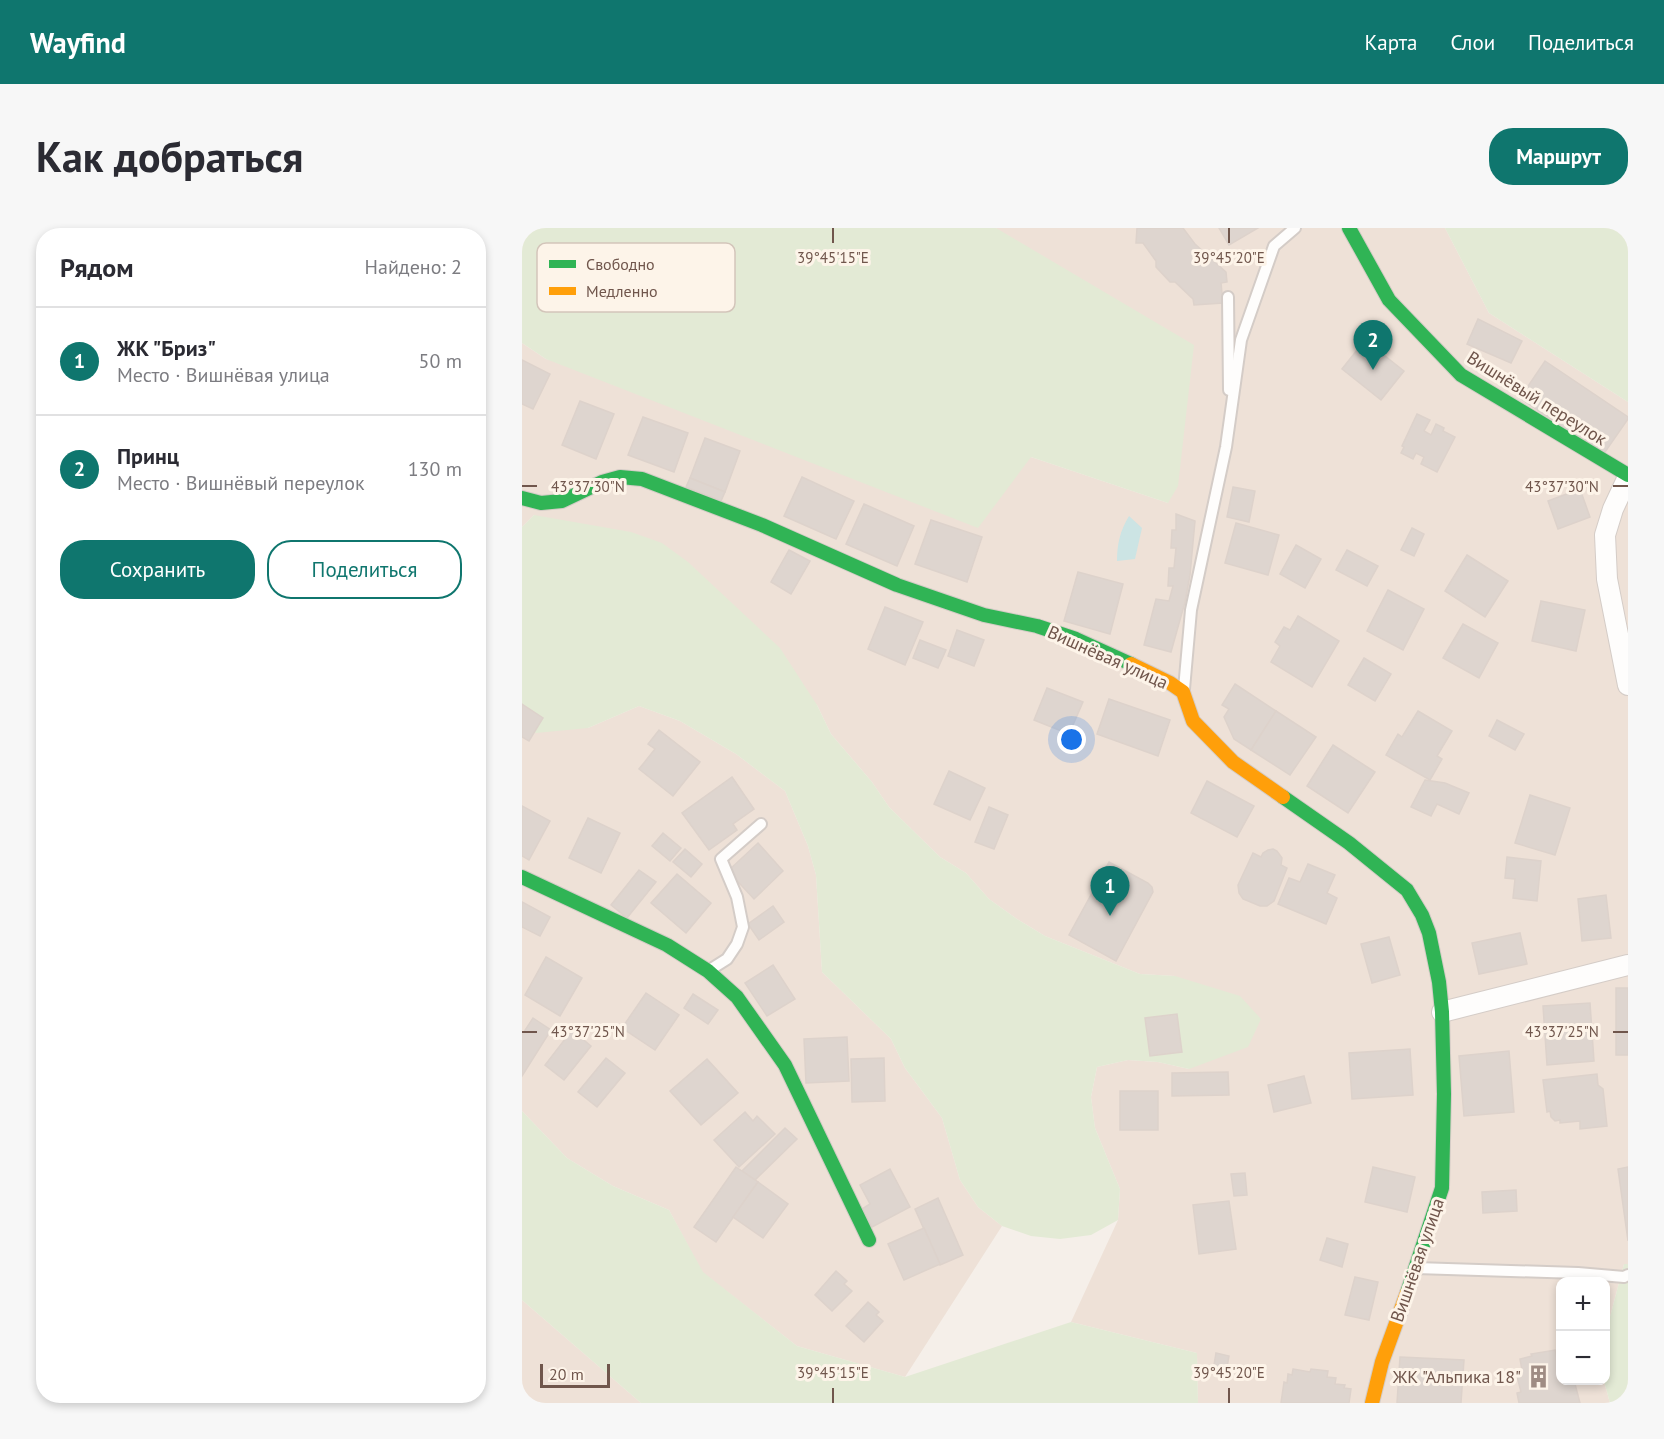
<!DOCTYPE html>
<html lang="ru">
<head>
<meta charset="utf-8">
<style>
  :root { --surface:#fff; --page:#f7f7f7; --text:#2b2b33; --muted:#7c7c81; --line:#e1e1e2; --accent:#0f766e }
  body { margin:0; font-family:"PT Sans",sans-serif; background:var(--page); color:var(--text) }
  .controls { position:absolute; right:18px; bottom:18px; display:grid; overflow:hidden; border-radius:12px; box-shadow:0 3px 9px #0003 }
  .controls button { width:54px; height:54px; display:grid; place-items:center; padding:0; border:0; border-bottom:2px solid var(--line); background:var(--surface); color:var(--text); font:30px sans-serif }
  .scale { position:absolute; left:18px; bottom:15px; width:70px; box-sizing:border-box; padding-left:6px; border:3px solid #70564c; border-top:0; font-size:16px; line-height:21px; white-space:nowrap; color:#70564c; -webkit-text-stroke:4px #fdf4e9; paint-order:stroke }
  .you { position:absolute; left:550px; top:512px; width:21px; height:21px; margin:-15px; border:4px solid #fff; border-radius:50%; background:#1a73e8; box-shadow:0 0 0 9px #1a73e833 }
  .badge { display:grid; place-items:center; width:39px; height:39px; border-radius:50%; background:var(--accent); color:#fff; font-size:20px; font-weight:700 }
  .pin { position:absolute; translate:-50% -50px; filter:drop-shadow(0 2px 3px #0008) }
  .pin::after { content:''; position:absolute; top:32px; width:21px; height:18px; background:inherit; clip-path:polygon(0 0,100% 0,50% 100%) }
  .list { margin:0; padding:0; list-style:none }
  h2 { display:flex; justify-content:space-between; align-items:center; height:78px; margin:0; padding:0 24px; font-size:26px }
  h2 small { font-size:20px; font-weight:400; color:var(--muted) }
  .list li { display:grid; grid-template-columns:39px 1fr auto; gap:18px; align-items:center; box-sizing:border-box; height:108px; padding:0 24px; border-top:2px solid var(--line) }
  .list b { display:block; font-size:22px; white-space:nowrap }
  .list p { margin:0; font-size:20px; white-space:nowrap; color:var(--muted) }
  .list em { font-size:20px; font-style:normal; color:var(--muted) }
  .actions { display:flex; gap:12px; padding:18px 24px }
  .actions a { flex:1; padding:14px 0; border:2px solid var(--accent); border-radius:24px; text-align:center; font-size:21px; color:var(--accent) }
  .actions .main { background:var(--accent); color:#fff }
  .map { position:relative; flex:none; width:1106px; height:1175px; overflow:hidden; border-radius:24px }
  header { display:flex; align-items:center; gap:36px; box-sizing:border-box; height:84px; padding:0 30px; background:var(--accent); color:#fff }
  header strong { font-size:28px }
  nav { display:flex; gap:33px; margin-inline-start:auto; font-size:21px }
  .intro { display:flex; align-items:center; justify-content:space-between; box-sizing:border-box; height:144px; padding:0 36px }
  h1 { margin:0; font-size:42px }
  .button { padding:15px 27px; border-radius:24px; background:var(--accent); color:#fff; font-size:21px; font-weight:700 }
  main { display:flex; gap:36px; padding:0 36px }
  aside { flex:1; background:var(--surface); border-radius:24px; box-shadow:0 3px 9px #0003 }
  .map>svg:first-child { display:block }
  .residential { fill:#eee1d7 }
  .green { fill:#e3ead5 }
  .water { fill:#cce4e4 }
  .building { fill:#ded5cf; stroke:#ddd2cb; stroke-width:1.5 }
  .lines { fill:none; stroke-linecap:round; stroke-linejoin:round }
  .lane-casing { stroke:#d4ccc7; stroke-width:14 }
  .street-casing { stroke:#d4ccc7; stroke-width:22 }
  .fast-casing { stroke:#d4ccc6; stroke-width:16 }
  .slow-casing { stroke:#d4ccc6; stroke-width:16 }
  .lane { stroke:#fefdfc; stroke-width:10 }
  .street { stroke:#fefdfc; stroke-width:20 }
  .fast { stroke:#30b455; stroke-width:14 }
  .slow { stroke:#ff9f0a; stroke-width:14 }
  .ticks { fill:none; stroke:#70564c; stroke-width:2 }
  .labels { text-anchor:middle; dominant-baseline:central; stroke-width:6; stroke-linejoin:round; paint-order:stroke }
  .street-label { font-size:18px; fill:#70564c; stroke:#fdf4e9 }
  .poi-label { font-size:18px; fill:#70564c; stroke:#fdf4e9; text-anchor:end }
  .key { fill:#fdf4e9; stroke:#d3c5ba; stroke-width:1.5 }
  .key-label { font-size:16px; fill:#70564c }
  .ticks-label { font-size:15px; text-anchor:middle; fill:#70564c; stroke:#fdf4e9; stroke-width:6; stroke-linejoin:round; paint-order:stroke }
</style>
</head>
<body>
<header>
<strong>Wayfind</strong>
<nav><a>Карта</a><a>Слои</a><a>Поделиться</a></nav>
</header>
<div class="intro"><h1>Как добраться</h1><a class="button">Маршрут</a></div>
<main>
<aside>
<h2>Рядом<small>Найдено: 2</small></h2>
<ul class="list">
<li><span class="badge">1</span><div><b>ЖК &quot;Бриз&quot;</b><p>Место · Вишнёвая улица</p></div><em>50 m</em></li>
<li><span class="badge">2</span><div><b>Принц</b><p>Место · Вишнёвый переулок</p></div><em>130 m</em></li>
</ul>
<div class="actions"><a class="main">Сохранить</a><a>Поделиться</a></div>
</aside>
<div class="map">
<svg width="1106" height="1175" viewBox="0 0 1106 1175">
  <rect width="100%" height="100%" fill="#f5efe9"/>
  <g class="residential">
    <path d="M474,0H923L967,85L1106,174V1036H1102L1084,1104V1054H1038V1152L1082,1153L1088,1175H676L675,1125L549,1094L596,992L598,961L573,900L569,869L575,839L606,832L636,834L667,841L653,748L618,746L523,708L495,691L467,671L444,645L418,629L367,579L350,554L309,506L295,477L12,287L0,299V115L24,131L509,229L646,275Z"/>
    <path d="M117,478L158,493L214,526L263,563L286,618L294,647L300,744L369,811L383,840L420,890L438,952L456,979L480,998L383,1149L275,1118L180,1044L147,982L91,958L45,930L0,883V496L66,500Z"/>
    <path d="M0,1072L119,1175H0Z"/>
  </g>
  <g class="green">
    <path d="M0,0H474L672,117L656,258L646,275L509,229L456,300L24,131L0,115Z"/>
    <path d="M923,0H1106V174L967,85Z"/>
    <path d="M12,287L109,304L140,315L166,334L258,420L295,477L309,506L350,554L367,579L418,629L444,645L467,671L495,691L523,708L618,746L653,748L718,768L739,791L726,819L667,841L636,834L606,832L575,839L569,869L573,900L598,961L596,992L569,1007L538,1011L509,1008L480,998L456,979L438,952L420,890L383,840L369,811L300,744L294,647L286,618L263,563L214,526L158,493L117,478L66,500L14,505L0,496V299Z"/>
    <path d="M0,883L45,930L91,958L147,982L181,1044L275,1118L383,1149L549,1094L675,1125L676,1175H119L0,1072Z"/>
    <path d="M1102,1036H1106V1175H1088L1082,1153L1084,1152V1104Z"/>
  </g>
  <path class="water" d="M607,288L620,300L613,331L595,333C595,316 598,303 607,288Z"/>
  <g class="building">
    <path d="M615,0H661L673,16L704,44L705,54L699,55L701,75L672,77L671,71L653,54H648L634,39V33L621,15H614Z"/>
    <path d="M697,0H736L707,17Z"/>
    <path d="M956,91L1000,113L989,135L945,116Z"/>
    <path d="M843,112L882,143L859,172L820,141Z"/>
    <path d="M0,132L28,146L11,181L0,176Z"/>
    <path d="M1023,133L1106,189V191L1081,227L998,170Z"/>
    <path d="M58,173L92,186L74,231L40,217Z"/>
    <path d="M895,186L908,192L902,203L909,207L914,196L922,200L921,203L933,209L915,244L899,236L902,229L894,225L891,231L879,225L882,219L880,218Z"/>
    <path d="M121,189L166,205L152,244L106,227Z"/>
    <path d="M183,210L218,223L203,264L168,250Z"/>
    <path d="M280,249L332,273L314,311L262,288Z"/>
    <path d="M168,250L203,264L199,273L164,259Z"/>
    <path d="M711,259L733,263L727,294L705,289Z"/>
    <path d="M1058,261L1068,289L1036,301L1026,273Z"/>
    <path d="M342,276L392,298L375,338L324,316Z"/>
    <path d="M654,286L673,293L668,347L663,374L649,424L622,417L634,371L647,373L651,358H646L647,340H652L654,320H649L650,302H654Z"/>
    <path d="M409,292L460,309L445,354L393,336Z"/>
    <path d="M714,295L757,307L746,347L703,335Z"/>
    <path d="M890,300L902,306L892,328L879,322Z"/>
    <path d="M774,317L799,331L783,360L758,346Z"/>
    <path d="M267,322L288,333L269,366L249,354Z"/>
    <path d="M825,322L856,338L845,358L814,342Z"/>
    <path d="M945,327L986,353L963,389L923,363Z"/>
    <path d="M556,344L601,356L588,406L542,393Z"/>
    <path d="M866,362L902,381L881,422L845,403Z"/>
    <path d="M1019,373L1063,382L1054,423L1010,413Z"/>
    <path d="M363,379L401,394L383,437L346,421Z"/>
    <path d="M776,388L817,413L790,459L749,434L758,418L753,414L762,399L768,402Z"/>
    <path d="M941,396L976,415L957,450L921,430Z"/>
    <path d="M435,402L462,412L452,438L426,428Z"/>
    <path d="M398,412L424,422L416,440L391,430Z"/>
    <path d="M842,430L869,446L853,473L826,457Z"/>
    <path d="M713,456L754,483L729,522L712,511L702,489L707,481L700,477Z"/>
    <path d="M525,460L561,474L547,506L512,492Z"/>
    <path d="M587,471L648,492L636,528L575,506Z"/>
    <path d="M0,476L21,490L7,513L0,509Z"/>
    <path d="M754,483L794,509L768,547L729,522Z"/>
    <path d="M896,483L930,503L915,528L920,531L908,552L864,527L876,506L880,509Z"/>
    <path d="M975,492L1002,506L993,522L967,508Z"/>
    <path d="M137,502L178,534L151,568L117,541L133,521L126,516Z"/>
    <path d="M811,517L853,544L826,585L785,558Z"/>
    <path d="M427,543L463,560L448,592L412,576Z"/>
    <path d="M210,549L232,581L211,596L215,602L187,622L160,585Z"/>
    <path d="M903,552L923,555L947,565L937,586L915,576L909,588L889,579Z"/>
    <path d="M685,553L732,578L715,609L669,585Z"/>
    <path d="M1008,567L1048,580L1033,627L993,615Z"/>
    <path d="M0,578L28,593L7,632L0,628Z"/>
    <path d="M467,579L486,587L472,621L453,614Z"/>
    <path d="M66,590L98,605L79,645L47,630Z"/>
    <path d="M141,605L159,620L148,633L130,618Z"/>
    <path d="M236,615L261,643L232,671L206,643Z"/>
    <path d="M163,621L180,636L169,649L151,634Z"/>
    <path d="M751,621L755,623L760,630L759,637L765,640L752,673L745,678H738L721,671L717,665L716,657L731,625L739,629L741,625L746,622Z"/>
    <path d="M985,629L1019,633L1015,673L991,670L993,651L983,650Z"/>
    <path d="M587,634L626,655L630,659L631,664L594,733L547,707Z"/>
    <path d="M786,636L813,647L805,665L815,670L804,696L756,676L767,650L778,654Z"/>
    <path d="M117,642L134,654L105,690L89,677Z"/>
    <path d="M155,646L189,675L164,705L129,675Z"/>
    <path d="M1084,667L1089,710L1060,713L1056,671Z"/>
    <path d="M0,674L28,689L18,708L0,699Z"/>
    <path d="M251,678L262,694L237,712L226,696Z"/>
    <path d="M998,705L1005,736L957,746L950,715Z"/>
    <path d="M867,709L878,747L850,755L839,716Z"/>
    <path d="M24,729L60,750L38,788L3,767Z"/>
    <path d="M251,737L273,771L245,788L223,755Z"/>
    <rect x="1094" y="760" width="12" height="67"/>
    <path d="M124,765L157,787L133,822L100,800Z"/>
    <path d="M171,766L196,782L186,796L162,780Z"/>
    <path d="M1068,775L1072,833L1025,837L1021,778Z"/>
    <path d="M655,786L660,824L628,828L623,790Z"/>
    <path d="M11,790L29,802L0,848V807Z"/>
    <path d="M50,802L69,818L42,852L23,837Z"/>
    <path d="M325,809L327,853L284,855L282,811Z"/>
    <path d="M888,821L891,867L830,871L827,825Z"/>
    <path d="M987,823L992,884L942,888L937,828Z"/>
    <path d="M84,830L103,845L75,879L56,864Z"/>
    <path d="M362,830L363,873L330,874L329,831Z"/>
    <path d="M185,831L216,865L179,897L148,863Z"/>
    <path d="M706,844L707,867L650,868V845Z"/>
    <path d="M1075,846L1076,857L1081,861L1085,898L1058,901V893L1038,895V892L1033,893L1029,889L1028,883L1025,884L1021,852Z"/>
    <path d="M782,848L789,875L752,884L746,857Z"/>
    <rect x="598" y="863" width="38" height="39"/>
    <path d="M223,884L231,893L235,888L253,906L217,939L192,912Z"/>
    <path d="M263,900L275,911L233,952L220,943Z"/>
    <path d="M214,939L236,954L194,1014L172,999Z"/>
    <path d="M851,939L893,949L885,984L843,974Z"/>
    <path d="M1106,939V1013L1096,941Z"/>
    <path d="M368,941L388,979L350,999L340,981L348,976L338,957Z"/>
    <path d="M723,945L725,967L712,968L709,946Z"/>
    <path d="M236,954L266,976L241,1010L211,989Z"/>
    <path d="M994,962L995,983L961,985L960,964Z"/>
    <path d="M416,970L441,1027L418,1037L393,981Z"/>
    <path d="M707,973L714,1021L677,1026L671,977Z"/>
    <path d="M402,1000L418,1036L382,1052L366,1016Z"/>
    <path d="M805,1010L826,1016L820,1039L798,1032Z"/>
    <path d="M314,1043L325,1053L322,1056L330,1063L310,1083L293,1067Z"/>
    <path d="M833,1049L856,1054L847,1092L823,1087Z"/>
    <path d="M346,1074L357,1084L354,1087L361,1093L342,1114L324,1098Z"/>
    <path d="M1033,1122L1035,1130L1038,1129V1152H1052L1058,1175H997L995,1165L999,1164L994,1144L1000,1142L998,1131L1010,1128L1009,1126Z"/>
    <path d="M694,1125L707,1128L704,1145L691,1143Z"/>
    <path d="M878,1129L942,1132L939,1175H875Z"/>
    <path d="M771,1141L788,1144L789,1141L806,1143L805,1149L814,1150L813,1156L823,1157L822,1160L829,1161L827,1175H759L762,1154L765,1155L766,1146L770,1147Z"/>
  </g>
  <g class="lines">
    <defs>
      <g id="lane">
        <path d="M706,69L707,162"/>
        <path d="M662,461L669,382L704,219L719,112L752,18L773,0"/>
        <path d="M186,743L205,731L215,716L221,699L215,669L199,631L239,596"/>
        <path d="M894,1040L1056,1045L1102,1049L1106,1047"/>
      </g>
      <g id="street">
        <path d="M1106,249L1091,281L1083,307L1085,351L1106,457"/>
        <path d="M920,784L1106,737"/>
      </g>
      <g id="fast">
        <path d="M827,0L867,72L939,147L1106,247"/>
        <path d="M0,270L19,275L40,273L80,254L98,249L120,251L240,297L375,357L462,387L515,398L554,411L609,436"/>
        <path d="M761,569L827,615L885,662L900,687L907,705L917,754L920,784L922,866L920,960L885,1065"/>
        <path d="M0,649L145,717L186,743L215,769L263,837L347,1012"/>
      </g>
      <g id="slow">
        <path d="M609,436L648,455L661,464L671,493L711,534L761,569"/>
        <path d="M850,1175L860,1134L885,1065"/>
      </g>
    </defs>
    <use href="#lane" class="lane-casing"/>
    <use href="#street" class="street-casing"/>
    <use href="#fast" class="fast-casing"/>
    <use href="#slow" class="slow-casing"/>
    <use href="#lane" class="lane"/>
    <use href="#street" class="street"/>
    <use href="#fast" class="fast"/>
    <use href="#slow" class="slow"/>
  </g>
  <path class="ticks" d="M311,0V15M707,0V15M0,258H15M1091,258H1106M0,804H15M1091,804H1106M311,1160V1175M707,1160V1175"/>
  <defs>
    <symbol id="building-bare" viewBox="-9 -9 18 18"><path d="M-4-6H4V6H1V3H-1V6H-4ZM-2.5-4.3h1.7v1.8h-1.7ZM.8-4.3h1.7v1.8H.8ZM-2.5-1h1.7V.8h-1.7ZM.8-1h1.7V.8H.8Z" fill="#9f8c83" stroke="#fdf4e9" stroke-width="2.5" paint-order="stroke"/></symbol>
  </defs>
  <g fill-rule="evenodd">
    <use href="#building-bare" x="1000" y="1132" width="33" height="33"/>
  </g>
  <g class="labels">
    <g class="street-label">
      <text transform="translate(1015 170) rotate(32)">Вишнёвый переулок</text>
      <text transform="translate(586 429) rotate(24)">Вишнёвая улица</text>
      <text transform="translate(895 1032) rotate(-71)">Вишнёвая улица</text>
    </g>
    <g class="poi-label">
      <text x="999" y="1148">ЖК "Альпика 18"</text>
    </g>
  </g>
  <rect x="15" y="15" width="198" height="69" rx="9" class="key"/>
  <rect x="27" y="32" width="27" height="8" fill="#30b455"/>
  <rect x="27" y="59" width="27" height="8" fill="#ff9f0a"/>
  <g class="key-label">
    <text x="64" y="42">Свободно</text>
    <text x="64" y="69">Медленно</text>
  </g>
  <g class="ticks-label">
    <text x="311" y="35">39°45'15"E</text>
    <text x="707" y="35">39°45'20"E</text>
    <text x="66" y="264">43°37'30"N</text>
    <text x="1040" y="264">43°37'30"N</text>
    <text x="66" y="809">43°37'25"N</text>
    <text x="1040" y="809">43°37'25"N</text>
    <text x="311" y="1150">39°45'15"E</text>
    <text x="707" y="1150">39°45'20"E</text>
  </g>
</svg>
<div class="controls">
<button>+</button>
<button>−</button>
</div>
<div class="scale">20 m</div>
<div class="you"></div>
<div class="pin badge" style="left:588px;top:688px">1</div>
<div class="pin badge" style="left:851px;top:142px">2</div>
</div>
</main>
</body>
</html>
